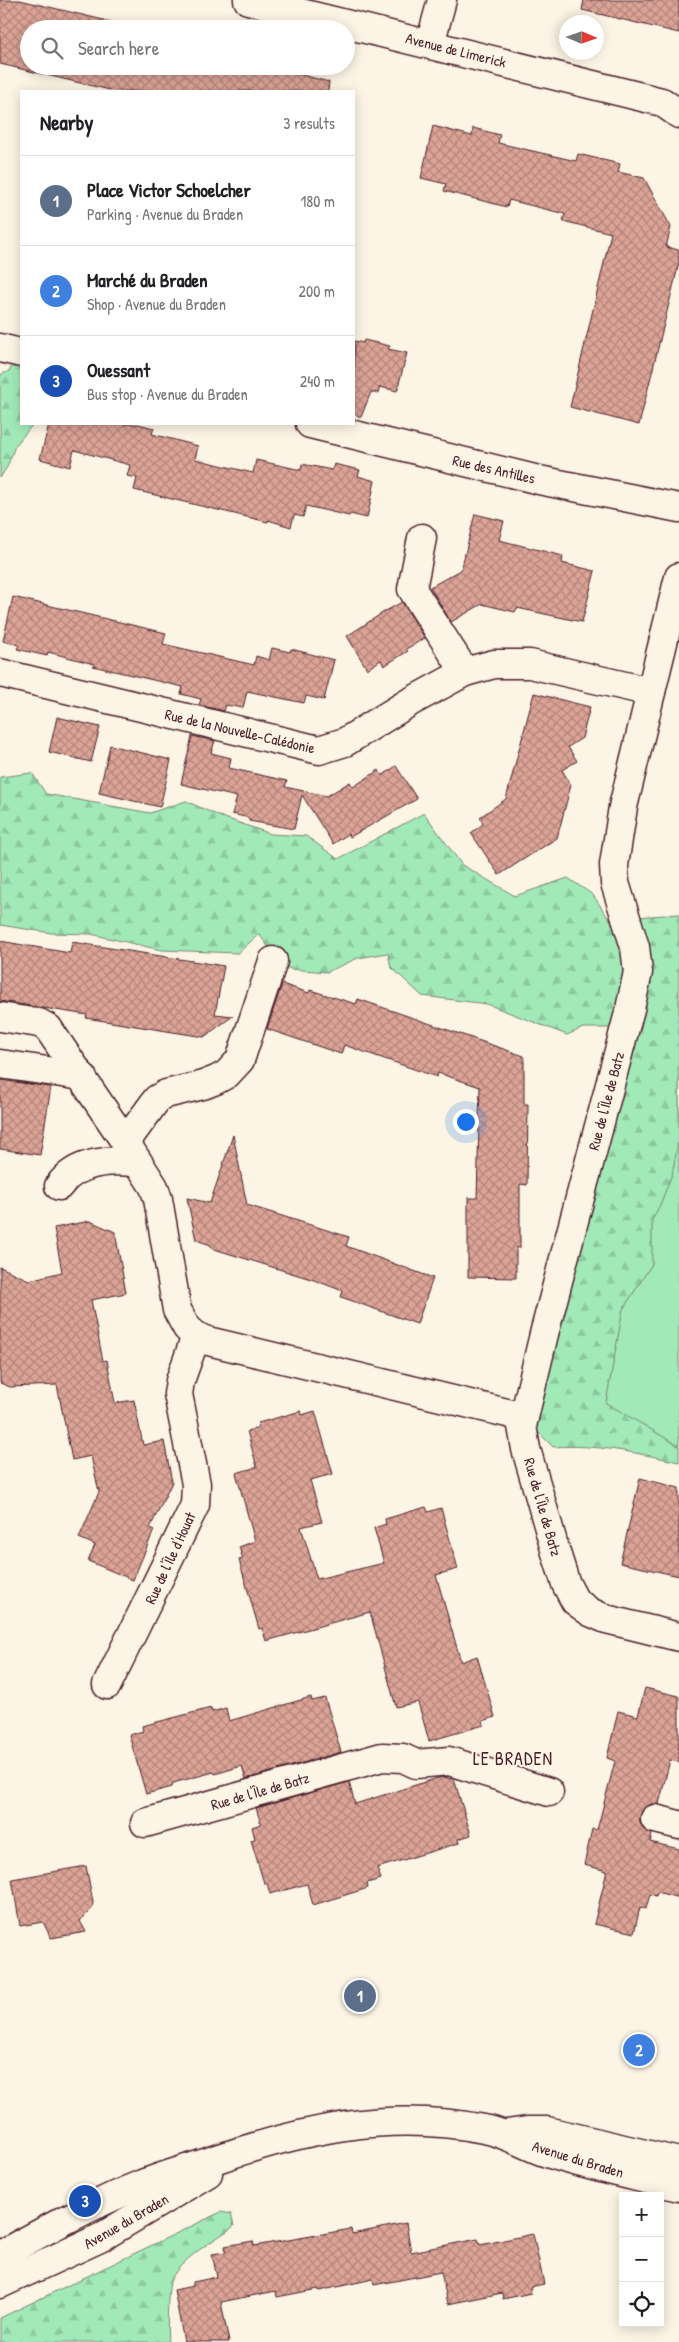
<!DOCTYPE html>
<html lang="en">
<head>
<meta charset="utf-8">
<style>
  :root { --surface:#fff; --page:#f2f2f2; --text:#202124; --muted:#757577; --line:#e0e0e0; --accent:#c8321e }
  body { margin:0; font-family:"Patrick Hand",sans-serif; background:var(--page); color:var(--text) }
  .controls { position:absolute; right:15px; bottom:15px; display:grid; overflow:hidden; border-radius:0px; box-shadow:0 2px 12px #0003 }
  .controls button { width:45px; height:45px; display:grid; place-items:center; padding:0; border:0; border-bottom:1px solid var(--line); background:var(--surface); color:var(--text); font:25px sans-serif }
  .compass { position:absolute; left:559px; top:15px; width:45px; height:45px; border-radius:50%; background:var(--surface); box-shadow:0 2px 12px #0003; rotate:92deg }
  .you { position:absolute; left:465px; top:1121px; width:18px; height:18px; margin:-12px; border:4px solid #fff; border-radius:50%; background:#1a73e8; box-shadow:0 0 0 8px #1a73e833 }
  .badge { display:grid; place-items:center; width:32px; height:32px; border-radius:50%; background:var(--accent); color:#fff; font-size:16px; font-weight:700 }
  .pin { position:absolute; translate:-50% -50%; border:2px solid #fff; box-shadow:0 1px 5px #0006 }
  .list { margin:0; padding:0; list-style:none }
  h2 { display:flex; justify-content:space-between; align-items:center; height:65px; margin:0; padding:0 20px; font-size:21px }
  h2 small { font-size:16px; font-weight:400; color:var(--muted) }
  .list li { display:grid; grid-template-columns:32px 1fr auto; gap:15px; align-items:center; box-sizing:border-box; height:90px; padding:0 20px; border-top:1px solid var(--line) }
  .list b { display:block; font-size:19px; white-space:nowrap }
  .list p { margin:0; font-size:16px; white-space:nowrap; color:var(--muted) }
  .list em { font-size:16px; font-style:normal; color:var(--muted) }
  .icon { flex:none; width:28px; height:28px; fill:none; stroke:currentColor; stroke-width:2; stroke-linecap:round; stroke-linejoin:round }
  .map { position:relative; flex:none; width:679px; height:2342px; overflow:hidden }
  .search { position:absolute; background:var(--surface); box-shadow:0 2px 12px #0003; left:20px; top:20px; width:335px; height:55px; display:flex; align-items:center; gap:12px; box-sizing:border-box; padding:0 18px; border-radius:28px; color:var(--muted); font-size:19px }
  .panel { position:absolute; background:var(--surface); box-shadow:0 2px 12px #0003; left:20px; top:90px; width:335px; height:335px; border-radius:0px }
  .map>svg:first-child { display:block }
  .grass { fill:#a1eab8; stroke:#768472 }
  .forest { fill:url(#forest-firs); stroke:#768472 }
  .building { fill:url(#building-cross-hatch); stroke:#4a1f2b }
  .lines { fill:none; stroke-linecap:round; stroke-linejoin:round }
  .minor-casing { stroke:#4a1f2b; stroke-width:31 }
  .minor { stroke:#fcf5e5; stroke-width:28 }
  .labels { text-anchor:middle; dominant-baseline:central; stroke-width:4; stroke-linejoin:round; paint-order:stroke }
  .street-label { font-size:15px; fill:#4a1f2b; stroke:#fcf5e5 }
  .quarter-label { font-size:18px; letter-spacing:1px; fill:#4a1f2b; stroke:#fcf5e5 }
</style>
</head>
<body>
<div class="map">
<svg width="679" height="2342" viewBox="0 0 679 2342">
  <defs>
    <pattern id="forest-firs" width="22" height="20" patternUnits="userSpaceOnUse" patternTransform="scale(1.25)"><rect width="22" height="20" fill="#a1eab8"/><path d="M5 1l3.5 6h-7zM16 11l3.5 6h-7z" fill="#8cc89e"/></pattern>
    <pattern id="building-cross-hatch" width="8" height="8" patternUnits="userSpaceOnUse" patternTransform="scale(1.25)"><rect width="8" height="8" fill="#dca497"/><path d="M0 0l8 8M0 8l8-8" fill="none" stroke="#b4857b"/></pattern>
  </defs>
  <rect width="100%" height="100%" fill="#fcf5e5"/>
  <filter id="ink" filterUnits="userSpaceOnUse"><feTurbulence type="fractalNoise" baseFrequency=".02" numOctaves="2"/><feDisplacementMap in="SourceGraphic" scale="10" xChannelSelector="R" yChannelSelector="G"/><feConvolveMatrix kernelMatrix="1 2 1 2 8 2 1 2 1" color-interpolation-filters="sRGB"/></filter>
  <g filter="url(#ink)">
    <path class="grass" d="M679,1000V1445L566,1427Z"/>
    <g class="forest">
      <path d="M21,354V424H33L15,446L7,467L0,478V375L9,371Z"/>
      <path d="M32,773L46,794L150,813L186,801L219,816L271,834L306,836L338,859L424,813L462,865L515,896L568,878L593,895L609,919L679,914V1139L672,1174L660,1205L652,1220V1264L623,1309L606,1403L679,1446V1462C637,1453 597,1444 553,1447L535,1429L613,1028H583L567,1035L487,1004L422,996L391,967L388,953L358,958L327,972L290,969L279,962L259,934L238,953L161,950L91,934L51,933L0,925V777Z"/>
      <path d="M221,2212L231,2214L234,2226C214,2241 184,2256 171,2279C167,2288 167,2331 168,2342H0V2318Z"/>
    </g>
    <g class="building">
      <path d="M0,0H20L141,29H29V66H267L329,82L328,91H114L0,64Z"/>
      <path d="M584,0H679V33L582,10Z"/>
      <path d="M433,126L472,136L473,128L500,135L498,143L576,161L578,154L620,164L618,172L644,178L671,227L666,247L679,250V263L639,425L570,407L611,233L563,221L565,214L509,200L507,207L444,191L446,184L421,178Z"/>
      <path d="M364,340L390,346L388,349L407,353L397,391L380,387L378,393L371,392L361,417L354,414V341L363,343Z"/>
      <path d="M49,424H138L154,428L152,434L198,446L195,459L253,473L256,460L301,470L302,464L332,470L334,464L360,470L358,476L375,481L367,518L350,514L349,516L306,506L303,517L294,515L291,527L268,520V522L134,490L137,478L127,476L130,465L74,450L70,467L40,459Z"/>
      <path d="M475,514L504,521L499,540L563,556L562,563L595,571L582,622L517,608L515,612L482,604L451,622L430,587L461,570Z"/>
      <path d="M13,597L166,633L163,644L254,665L256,656L269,660L272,648L290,652L291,649L334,660L324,700L306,696L304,703L247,691L243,708L226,705L224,711L199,705L201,699L181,694L183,687L93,666L94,664L48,652L47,656L17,649L19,645L3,641Z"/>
      <path d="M402,602L425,638L406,649L408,651L384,666L381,660L367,669L347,636L384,612Z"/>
      <path d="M534,693L590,707L582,738L568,747L577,761L562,770L571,785L557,838L499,875L471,833L483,824L480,817L506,799Z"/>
      <path d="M57,717L100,727L91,762L49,752Z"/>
      <path d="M192,736L215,741L211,753L231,758L229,768L287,781L285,787L327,796L350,782L353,787L379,770L382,776L396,766L417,799L350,837L348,834L333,844L302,795L294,829L249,821V818L232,814L237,797L181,784Z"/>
      <path d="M110,745L171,760L160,807L99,793Z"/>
      <path d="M0,941L70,953L72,942L224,966L215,1014L233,1016L204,1037L86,1018L87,1015L0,1001Z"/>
      <path d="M282,984L309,993L310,990L356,1004L358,999L524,1056V1104H528L527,1185L520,1184V1248H516V1278L468,1277V1198H477L480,1087L438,1073L437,1077L344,1045L341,1054L267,1029Z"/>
      <path d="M0,1080L51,1087L40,1155L0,1149Z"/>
      <path d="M233,1135L247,1205L349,1237L346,1246L433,1278L417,1324L341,1297L343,1291L314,1280L211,1248V1245L196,1240L187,1198L210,1203Z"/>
      <path d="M90,1221L115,1232L126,1293L91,1300L103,1361L107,1360L115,1403L134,1400L143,1445L164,1441L172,1482L150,1528L154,1530L133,1580L88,1561L95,1545L79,1538L99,1492L91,1456L72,1460L57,1385L10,1387L0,1383V1267L29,1280L62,1272L54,1228Z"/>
      <path d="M301,1411L302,1415L315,1411L333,1474L310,1480L322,1522L301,1527L317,1579L384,1563L374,1528L386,1524L385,1519L426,1507L428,1512L441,1508L458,1569L436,1575L461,1662L477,1656L495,1717L483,1721L484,1725L429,1741L418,1702L396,1707L370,1612L266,1641L262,1628L259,1629L239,1560L243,1559L239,1547L255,1541L236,1473L257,1467L247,1431L259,1427L258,1423Z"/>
      <path d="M640,1478L679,1488V1576L620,1563Z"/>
      <path d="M645,1688L679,1696V1762L670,1760L659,1804H651L644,1808L640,1816V1823L644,1830L652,1834L650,1842L679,1849V1898L657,1892L656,1896L650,1894L646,1909L640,1907L634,1933L594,1924L607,1871L584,1865L592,1829L597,1830L615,1761L607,1758L618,1711L638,1716Z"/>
      <path d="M311,1697L312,1701L325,1698L341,1752L246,1779L242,1766L215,1774L214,1772L173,1783L172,1787L146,1794L129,1735L143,1731L142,1726L211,1708L212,1712L226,1708L229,1721Z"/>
      <path d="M441,1777L454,1779L471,1835L458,1839L459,1843L377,1868L381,1879L367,1883L368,1888L313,1905L307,1884L270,1894L267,1883H264L251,1840L255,1839L252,1827L261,1824L256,1808L349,1782L355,1804Z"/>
      <path d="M86,1866L93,1902L92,1909L80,1921L86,1932L51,1938L43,1922L20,1926L12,1879Z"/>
      <path d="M406,2223L411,2252L478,2239L480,2245L533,2234L544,2284L530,2287L531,2293L503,2299L502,2293L448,2304L441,2272L374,2285L373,2279L319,2291L318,2289L277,2297L276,2291L221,2302L229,2342H184L174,2290L193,2286V2282L217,2277L212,2254L226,2252L225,2246L253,2241L254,2246L351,2229L352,2234Z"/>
    </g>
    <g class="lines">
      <defs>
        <g id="minor">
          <path d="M248,0L662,102L679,114"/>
          <path d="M430,44L442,0"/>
          <path d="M0,348L21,353"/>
          <path d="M310,424L539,480L679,508"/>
          <path d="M422,538L412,589L465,672"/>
          <path d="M679,577L623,807L614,865L615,883L635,947L638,972L630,1009L544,1334L522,1426L526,1449L556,1553L566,1584L575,1601L590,1612L606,1619L679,1637"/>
          <path d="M0,673L319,750L345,742L410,702L465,672L494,664H530L651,692"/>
          <path d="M273,961L240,1060L227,1074L216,1080L203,1085L166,1094L157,1099L130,1136L124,1140L154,1187L158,1199L177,1310L187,1328L196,1336L208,1341L524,1417"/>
          <path d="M0,1017L39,1023L48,1028L124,1140"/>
          <path d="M0,1064L82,1076"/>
          <path d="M59,1186C76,1161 111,1159 138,1163"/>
          <path d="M107,1685L195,1505L196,1484L178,1394L180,1381L196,1336"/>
          <path d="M655,1819L679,1825"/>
          <path d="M145,1823L382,1757L403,1758L416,1764L449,1761L549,1792"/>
          <path d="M507,2134L527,2131H547L679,2162"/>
          <path d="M0,2255C46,2230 93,2204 142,2184C166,2175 190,2168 214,2160C304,2129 389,2110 484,2129C507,2133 525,2146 547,2153C590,2167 635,2176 679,2187"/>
          <path d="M0,2284L100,2238L208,2173"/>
        </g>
      </defs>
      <use href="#minor" class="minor-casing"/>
      <use href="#minor" class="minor"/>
    </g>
  </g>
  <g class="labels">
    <g class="street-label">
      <text transform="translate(456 50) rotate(14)">Avenue de Limerick</text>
      <text transform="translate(494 469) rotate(13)">Rue des Antilles</text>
      <text transform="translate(240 731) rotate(13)">Rue de la Nouvelle-Calédonie</text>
      <text transform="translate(606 1101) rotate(-75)">Rue de l'Île de Batz</text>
      <text transform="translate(543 1507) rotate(74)">Rue de l'Île de Batz</text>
      <text transform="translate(170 1558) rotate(-65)">Rue de l'Île d'Houat</text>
      <text transform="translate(260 1791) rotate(-16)">Rue de l'Île de Batz</text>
      <text transform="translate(578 2159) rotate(17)">Avenue du Braden</text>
      <text transform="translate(126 2221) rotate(-30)">Avenue du Braden</text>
    </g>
    <g class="quarter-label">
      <text x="513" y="1758">LE BRADEN</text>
    </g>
  </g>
</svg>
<div class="controls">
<button>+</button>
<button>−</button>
<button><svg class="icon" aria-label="locate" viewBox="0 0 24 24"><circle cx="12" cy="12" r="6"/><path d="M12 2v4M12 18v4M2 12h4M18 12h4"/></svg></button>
</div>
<svg class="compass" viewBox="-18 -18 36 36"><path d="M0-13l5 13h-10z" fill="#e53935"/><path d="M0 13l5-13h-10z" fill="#757577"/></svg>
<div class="you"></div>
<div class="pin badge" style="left:360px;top:1996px;background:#5c6f8a">1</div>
<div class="pin badge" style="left:639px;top:2050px;background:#3f7fe0">2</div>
<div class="pin badge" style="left:85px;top:2201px;background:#1a4fb4">3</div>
<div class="search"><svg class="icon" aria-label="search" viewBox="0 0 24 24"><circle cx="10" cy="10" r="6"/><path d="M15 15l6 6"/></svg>Search here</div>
<section class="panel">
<h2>Nearby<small>3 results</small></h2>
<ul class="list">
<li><span class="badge" style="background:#5c6f8a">1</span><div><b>Place Victor Schoelcher</b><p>Parking · Avenue du Braden</p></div><em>180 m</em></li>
<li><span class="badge" style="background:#3f7fe0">2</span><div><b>Marché du Braden</b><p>Shop · Avenue du Braden</p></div><em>200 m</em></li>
<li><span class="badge" style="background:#1a4fb4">3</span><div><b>Ouessant</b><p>Bus stop · Avenue du Braden</p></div><em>240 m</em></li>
</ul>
</section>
</div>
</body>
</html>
